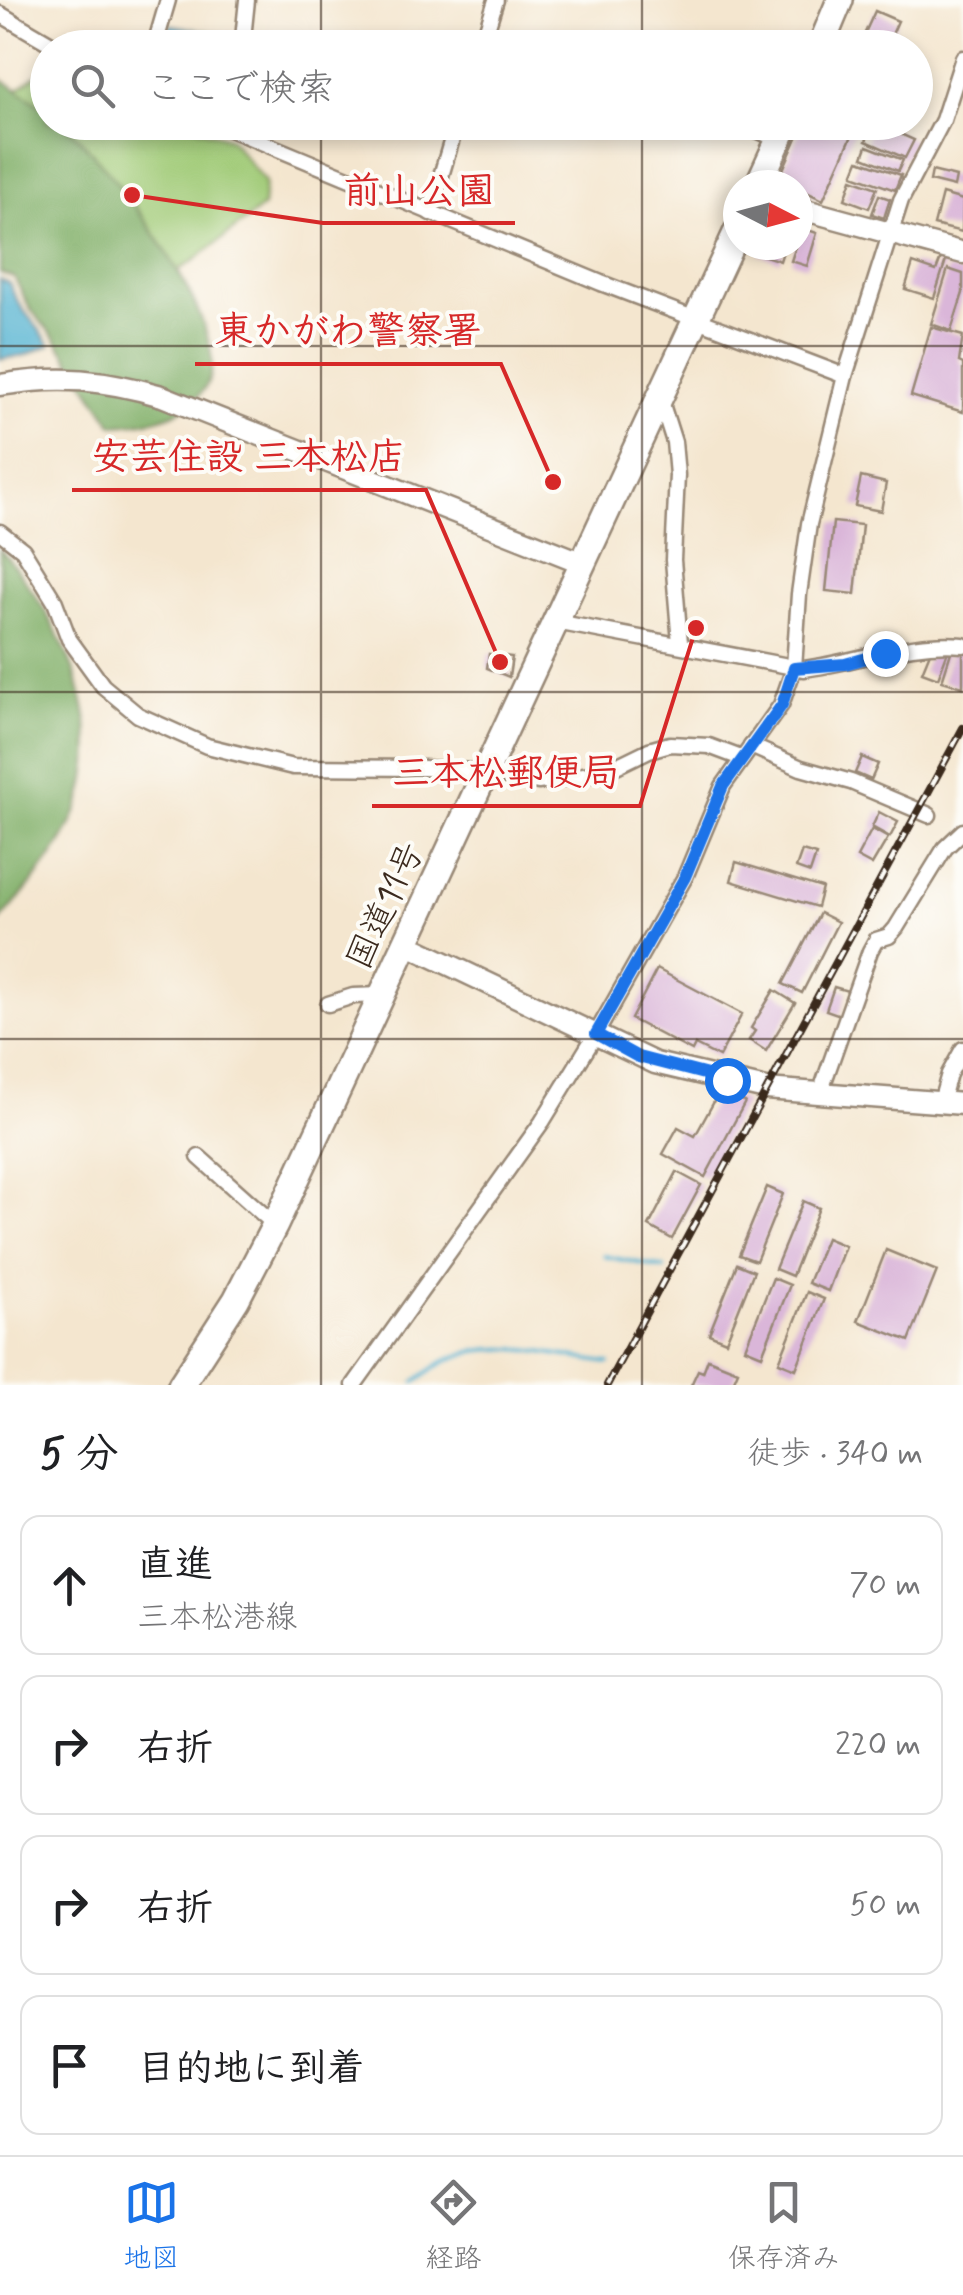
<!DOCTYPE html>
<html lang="ja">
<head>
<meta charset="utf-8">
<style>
  :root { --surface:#fff; --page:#f2f2f2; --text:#202124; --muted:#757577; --line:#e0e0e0; --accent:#1a73e8 }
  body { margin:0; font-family:Mynerve,"Klee One",sans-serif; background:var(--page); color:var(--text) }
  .compass { position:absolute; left:723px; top:170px; width:90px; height:90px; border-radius:50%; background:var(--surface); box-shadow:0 5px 15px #0003; rotate:96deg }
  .stop { position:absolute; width:30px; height:30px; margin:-22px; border:8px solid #1a73e8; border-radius:50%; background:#fff }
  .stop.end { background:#1a73e8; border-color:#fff; box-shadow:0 2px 10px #0008 }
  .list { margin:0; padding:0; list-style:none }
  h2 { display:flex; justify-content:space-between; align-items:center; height:130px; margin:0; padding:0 40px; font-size:42px }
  h2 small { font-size:32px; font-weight:400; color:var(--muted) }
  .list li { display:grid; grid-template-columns:65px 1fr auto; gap:30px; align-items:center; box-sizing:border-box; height:140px; margin:0 20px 20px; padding:0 20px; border:2px solid var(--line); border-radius:20px }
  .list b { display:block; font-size:38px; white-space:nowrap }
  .list p { margin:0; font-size:32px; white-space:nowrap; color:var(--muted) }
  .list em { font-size:32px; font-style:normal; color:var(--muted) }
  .icon { flex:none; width:55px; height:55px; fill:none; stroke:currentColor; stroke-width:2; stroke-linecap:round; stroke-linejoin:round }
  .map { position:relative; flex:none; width:963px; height:1385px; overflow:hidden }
  .search { position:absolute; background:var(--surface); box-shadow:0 5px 15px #0003; left:30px; right:30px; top:30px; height:110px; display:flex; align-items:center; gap:25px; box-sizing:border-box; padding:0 35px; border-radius:55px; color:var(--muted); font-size:38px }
  .sheet { height:770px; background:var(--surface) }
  nav { display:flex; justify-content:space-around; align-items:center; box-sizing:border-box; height:140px; border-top:2px solid var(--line); background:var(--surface); font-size:28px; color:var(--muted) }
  nav a { display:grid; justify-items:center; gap:5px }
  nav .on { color:var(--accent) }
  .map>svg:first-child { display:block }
  .green { fill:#a1cb78; stroke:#6e7a4b; stroke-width:2.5 }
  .forest { fill:#80af68; stroke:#5e6c43; stroke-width:2.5 }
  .water { fill:#53b2d1; stroke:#476e78; stroke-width:2.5 }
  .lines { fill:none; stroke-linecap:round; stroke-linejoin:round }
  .stream { stroke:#53b2d1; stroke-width:4 }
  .building { fill:#dab6d9 }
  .street-casing { stroke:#988876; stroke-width:19 }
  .secondary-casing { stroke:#988876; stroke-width:25 }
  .highway-casing { stroke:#988876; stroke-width:30 }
  .street { stroke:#fff; stroke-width:14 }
  .secondary { stroke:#fff; stroke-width:20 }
  .highway { stroke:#fff; stroke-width:25 }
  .rail-casing { stroke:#3b2a1e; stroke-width:8 }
  .rail { stroke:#fdfcf7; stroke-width:4; stroke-dasharray:11; stroke-linecap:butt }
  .route { stroke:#1a73e8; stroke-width:12 }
  .grid { fill:none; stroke:#3b2a1e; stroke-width:2.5; stroke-opacity:0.55 }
  .labels { text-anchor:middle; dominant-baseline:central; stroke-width:8; stroke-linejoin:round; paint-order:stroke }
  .street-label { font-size:35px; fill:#3b2a1e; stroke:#fdfcf7 }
  .leader { fill:none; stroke:#d62828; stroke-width:4 }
  .callout-dot { fill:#d62828; stroke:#fdfcf7; stroke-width:4 }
  .callout-label { font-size:38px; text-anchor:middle; font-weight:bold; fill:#d62828; stroke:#fdfcf7; stroke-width:8; stroke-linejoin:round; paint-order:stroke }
</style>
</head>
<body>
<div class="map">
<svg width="963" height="1385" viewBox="0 0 963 1385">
  <rect width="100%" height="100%" fill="#fdfcf7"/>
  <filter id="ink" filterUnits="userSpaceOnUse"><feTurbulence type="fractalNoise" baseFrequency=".01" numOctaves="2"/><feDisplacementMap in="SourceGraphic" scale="20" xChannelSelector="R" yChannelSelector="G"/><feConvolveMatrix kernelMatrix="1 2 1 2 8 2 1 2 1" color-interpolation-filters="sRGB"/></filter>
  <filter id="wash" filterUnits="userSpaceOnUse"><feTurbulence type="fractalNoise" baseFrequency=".0048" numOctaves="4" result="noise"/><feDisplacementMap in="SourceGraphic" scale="40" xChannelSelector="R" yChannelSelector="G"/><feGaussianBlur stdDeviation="2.25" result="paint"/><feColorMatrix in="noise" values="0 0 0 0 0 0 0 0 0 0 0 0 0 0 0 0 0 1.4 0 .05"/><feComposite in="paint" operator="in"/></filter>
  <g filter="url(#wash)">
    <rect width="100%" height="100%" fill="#f4e6cf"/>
    <path class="green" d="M47,67L48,122L184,123L230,139L265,182L263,207L195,260L100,317L0,103Z"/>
    <g class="forest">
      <path d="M0,78L47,109L48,122L63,123C105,159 238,328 207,384C188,418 148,423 113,425L55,338L30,309L14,277L0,273Z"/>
      <path d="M0,549C51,608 101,698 86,779C77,833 35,881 0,921Z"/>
    </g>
    <g class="water">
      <path d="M170,25L235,36L234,47H165Z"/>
      <path d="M0,279L9,283C21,314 35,320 50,345L26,355L0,359Z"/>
    </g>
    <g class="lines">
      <g class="stream">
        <path d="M604,1256L664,1268"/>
        <path d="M415,1382C427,1373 440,1362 455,1357C502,1338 560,1357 609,1363"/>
      </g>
    </g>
    <g id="blocks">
      <g class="building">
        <path d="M875,11L898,21L886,48H863L859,46Z"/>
        <path d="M804,122H841L855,129L823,200L798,188V185L786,183L789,178L781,174Z"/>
        <path d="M874,122L914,140L905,158L866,141Z"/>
        <path d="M867,146L903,160L898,171L863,157Z"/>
        <path d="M859,160L901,175L895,190L853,175Z"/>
        <path d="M932,171L956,177L954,187L930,181Z"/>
        <path d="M852,179L877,188L869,208L845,199Z"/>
        <path d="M942,194L963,200L962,232L934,225Z"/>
        <path d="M879,195L890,199L884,218L872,214Z"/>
        <path d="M802,228L817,233L807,266L791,261Z"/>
        <path d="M762,245H785L780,261L759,254Z"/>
        <path d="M941,258L946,260L934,298L905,289L913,263L936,271Z"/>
        <path d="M948,269L963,274V293L951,331L931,324Z"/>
        <path d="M931,327L963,336L959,362L963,364V412L911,396Z"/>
        <path d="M861,477L886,483L881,511L855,506Z"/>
        <path d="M833,522L862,525L855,594L826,591Z"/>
        <path d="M933,645L948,651L938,678L922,672Z"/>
        <path d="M952,649L963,652V687L942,681Z"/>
        <path d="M489,654L512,657L509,677L487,668Z"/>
        <path d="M862,757L878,764L871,780L855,773Z"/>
        <path d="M879,812L898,822L890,837L872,827Z"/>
        <path d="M872,829L888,838L872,865L857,857Z"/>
        <path d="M802,851L816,855L810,873L796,868Z"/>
        <path d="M736,862L822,888L817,907L731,881Z"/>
        <path d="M820,913L838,922L802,993L783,984Z"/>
        <path d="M657,969L742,1014L719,1057L695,1045L692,1051L631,1019Z"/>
        <path d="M834,987L848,991L840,1015L826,1010Z"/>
        <path d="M774,990L795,1003L766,1051L749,1040L755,1031L751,1028Z"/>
        <path d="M721,1089L745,1102L705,1177L663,1154L678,1127L695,1136Z"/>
        <path d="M677,1172L701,1185L672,1239L649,1226Z"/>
        <path d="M767,1187L783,1194L756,1261L739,1255Z"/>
        <path d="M803,1201L819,1208L792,1276L775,1269Z"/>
        <path d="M826,1238L845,1246L828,1291L808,1283Z"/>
        <path d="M886,1250L937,1271L909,1341L858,1321Z"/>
        <path d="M737,1264L754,1271L726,1341L709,1334Z"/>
        <path d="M773,1278L790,1285L762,1355L745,1348Z"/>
        <path d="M807,1292L824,1299L796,1369L779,1362Z"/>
        <path d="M708,1359L738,1371L732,1385H691L698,1370L703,1372Z"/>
      </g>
    </g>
  </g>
  <g filter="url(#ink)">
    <use href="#blocks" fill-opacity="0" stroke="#988876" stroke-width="2.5"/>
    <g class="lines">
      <defs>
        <g id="street">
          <path d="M0,14L58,48"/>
          <path d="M154,48L168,0"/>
          <path d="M242,48L247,0"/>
          <path d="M481,48L496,0"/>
          <path d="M213,122L601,283L845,376"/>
          <path d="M739,122L779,140"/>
          <path d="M430,213L457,122"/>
          <path d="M660,398L674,442L677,475L673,560L680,643"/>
          <path d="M0,532L23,550L55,602L69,639L103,686L138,715L207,746L293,767L424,768L486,772L538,782L604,772L649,750L670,744L709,746L741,758"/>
          <path d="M556,622L804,669C859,662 908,640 963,645"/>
          <path d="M751,746L801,768L851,782L929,815"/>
          <path d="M328,1004L353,996L383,995"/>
          <path d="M820,1093L870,951L876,940L889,936L896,928L945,848L963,831"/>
          <path d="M941,1102L949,1074L963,1049"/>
          <path d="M199,1157L275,1225"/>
          <path d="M354,1385L542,1122L596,1034L685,877L723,786L781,705L794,668L799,594L809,524L845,376L901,200L943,120L963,58"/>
        </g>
        <g id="secondary">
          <path d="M798,208L963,253"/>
          <path d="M0,385C60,375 103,379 162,396L583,563"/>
          <path d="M408,945L655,1063L766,1089L963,1104"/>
        </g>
        <g id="highway">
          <path d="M820,48L840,0"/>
          <path d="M758,185L787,122"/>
          <path d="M181,1385L236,1300L275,1225L738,229"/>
        </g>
      </defs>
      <use href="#street" class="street-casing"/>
      <use href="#secondary" class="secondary-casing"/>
      <use href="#highway" class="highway-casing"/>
      <use href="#street" class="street"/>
      <use href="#secondary" class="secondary"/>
      <use href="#highway" class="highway"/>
      <defs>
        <path id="rail" d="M607,1385L963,728"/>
      </defs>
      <use href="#rail" class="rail-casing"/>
      <use href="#rail" class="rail"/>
    </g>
  </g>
  <g class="lines" filter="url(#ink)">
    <path class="route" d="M727,1080L638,1057L596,1034L685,877L723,786L782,705L794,668L845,664L885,653"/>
  </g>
  <path class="grid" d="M321,0V48M642,0V48M321,122V1385M642,122V1385M0,346H963M0,692H963M0,1039H963"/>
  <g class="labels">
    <g class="street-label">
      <text transform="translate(386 906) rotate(-65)">国道11号</text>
    </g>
  </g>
  <path class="leader" d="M132 195L323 223H515M553 482L501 364H195M500 662L426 490H72M696 628L640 806H372"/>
  <g class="callout-dot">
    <circle cx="132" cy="195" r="10"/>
    <circle cx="553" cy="482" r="10"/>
    <circle cx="500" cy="662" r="10"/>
    <circle cx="696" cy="628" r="10"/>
  </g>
  <g class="callout-label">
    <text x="419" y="203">前山公園</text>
    <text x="348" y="343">東かがわ警察署</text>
    <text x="249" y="469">安芸住設 三本松店</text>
    <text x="506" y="785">三本松郵便局</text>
  </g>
</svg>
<svg class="compass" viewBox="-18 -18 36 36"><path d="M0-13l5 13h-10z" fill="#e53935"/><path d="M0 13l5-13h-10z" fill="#757577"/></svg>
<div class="stop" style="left:727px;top:1080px"></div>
<div class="stop end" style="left:885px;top:653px"></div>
<div class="search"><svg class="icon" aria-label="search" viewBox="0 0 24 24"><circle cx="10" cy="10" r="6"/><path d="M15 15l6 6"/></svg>ここで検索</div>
</div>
<section class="sheet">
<h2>5 分<small>徒歩 · 340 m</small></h2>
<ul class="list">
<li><svg class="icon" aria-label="ahead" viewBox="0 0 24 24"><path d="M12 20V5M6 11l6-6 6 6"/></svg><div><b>直進</b><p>三本松港線</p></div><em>70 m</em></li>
<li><svg class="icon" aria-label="right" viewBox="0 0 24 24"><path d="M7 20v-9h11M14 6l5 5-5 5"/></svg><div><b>右折</b></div><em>220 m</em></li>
<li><svg class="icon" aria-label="right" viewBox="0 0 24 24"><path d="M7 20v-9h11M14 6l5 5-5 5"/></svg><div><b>右折</b></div><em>50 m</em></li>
<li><svg class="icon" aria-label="arrive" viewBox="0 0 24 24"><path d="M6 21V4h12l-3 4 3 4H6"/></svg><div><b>目的地に到着</b></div></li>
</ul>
</section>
<nav>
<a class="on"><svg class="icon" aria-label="map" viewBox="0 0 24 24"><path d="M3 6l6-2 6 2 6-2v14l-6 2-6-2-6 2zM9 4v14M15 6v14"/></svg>地図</a>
<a><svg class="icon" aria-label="directions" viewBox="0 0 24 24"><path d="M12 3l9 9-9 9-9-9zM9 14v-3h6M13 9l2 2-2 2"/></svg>経路</a>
<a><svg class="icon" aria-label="saved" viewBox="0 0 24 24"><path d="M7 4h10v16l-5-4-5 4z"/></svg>保存済み</a>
</nav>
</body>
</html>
